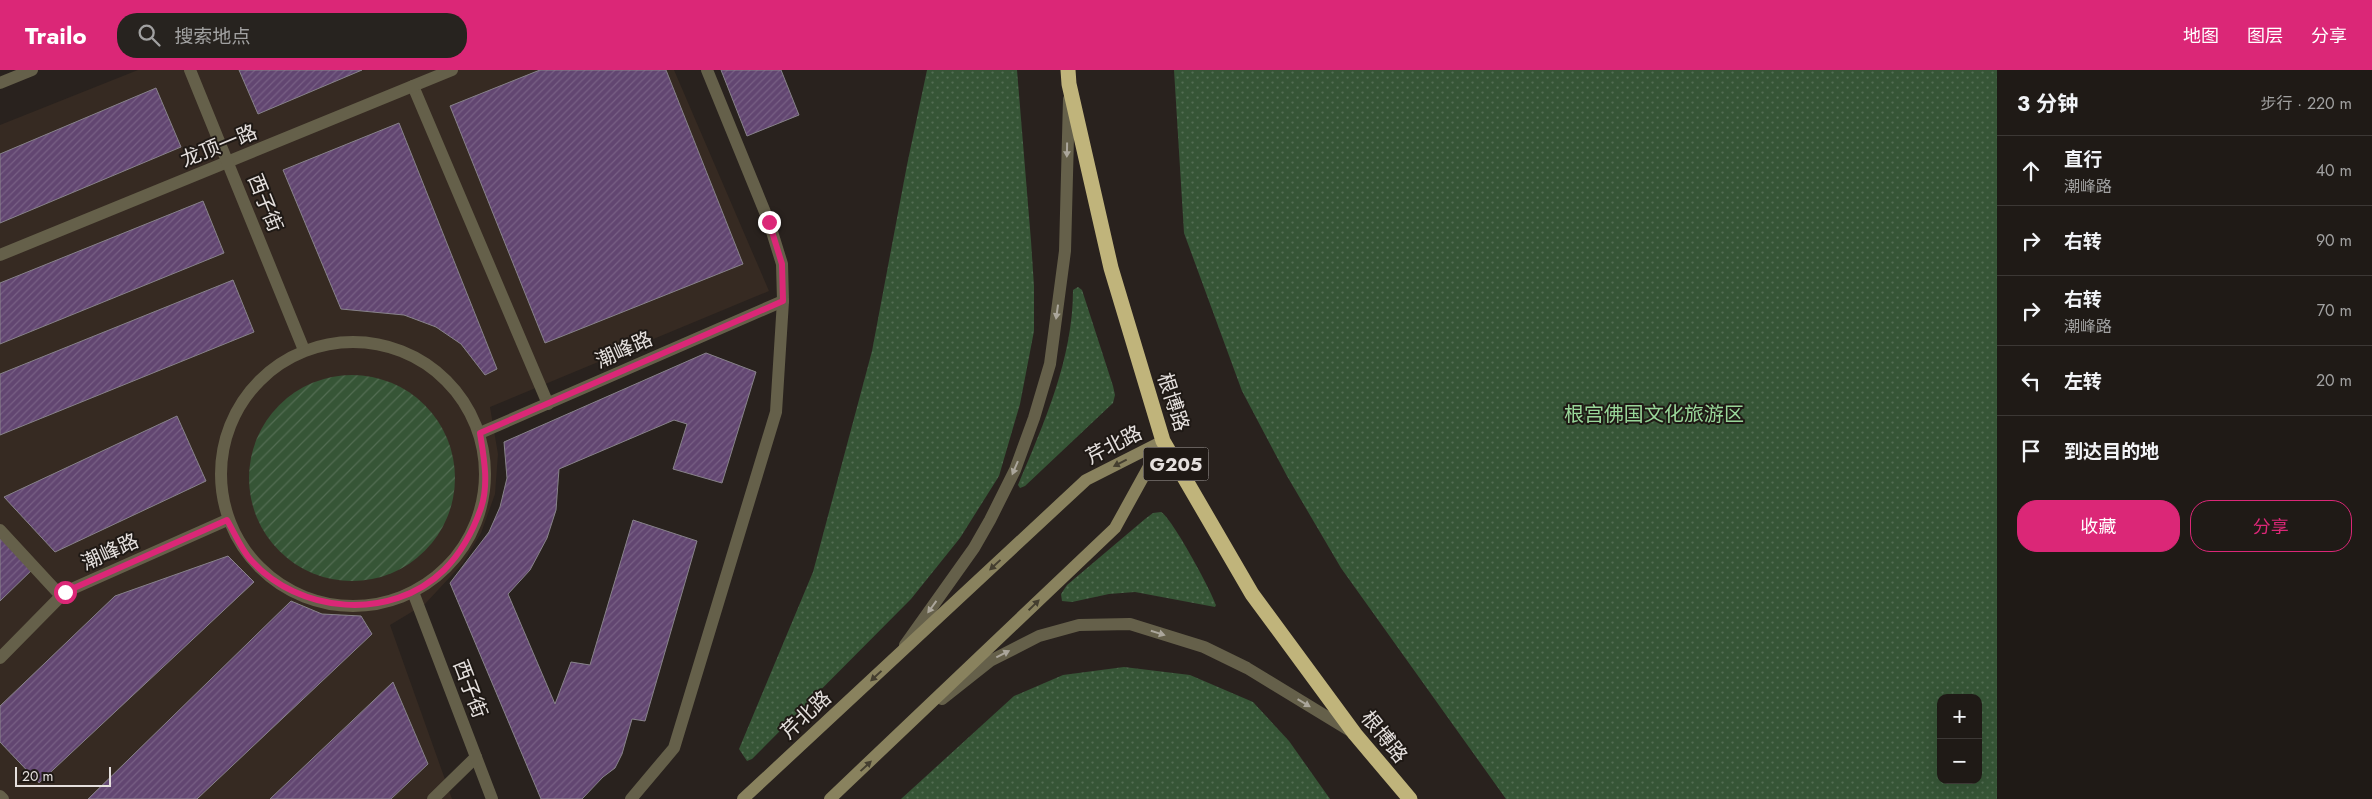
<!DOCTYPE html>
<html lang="zh">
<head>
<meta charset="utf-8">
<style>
  :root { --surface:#1f1a16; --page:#27231f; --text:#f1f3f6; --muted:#a1a1a1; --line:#3c3835; --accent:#db2777 }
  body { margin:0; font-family:Jost,"Noto Sans SC",sans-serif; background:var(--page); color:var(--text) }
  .controls { position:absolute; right:15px; bottom:15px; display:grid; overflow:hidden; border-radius:10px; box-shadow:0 5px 20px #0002 }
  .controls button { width:45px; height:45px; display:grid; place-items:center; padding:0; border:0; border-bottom:1px solid var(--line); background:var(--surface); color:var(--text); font:25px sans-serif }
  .scale { position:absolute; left:15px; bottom:12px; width:96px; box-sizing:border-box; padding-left:5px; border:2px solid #e5e0de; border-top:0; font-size:14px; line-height:18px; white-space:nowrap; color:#e5e0de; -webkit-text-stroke:4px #1f1915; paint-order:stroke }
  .stop { position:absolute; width:15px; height:15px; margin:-11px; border:4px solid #db2777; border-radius:50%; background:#fff }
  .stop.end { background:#db2777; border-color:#fff; box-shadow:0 1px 5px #0008 }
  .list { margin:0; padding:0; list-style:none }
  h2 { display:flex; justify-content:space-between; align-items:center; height:65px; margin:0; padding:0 20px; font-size:21px }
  h2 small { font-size:16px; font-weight:400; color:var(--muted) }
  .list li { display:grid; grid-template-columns:32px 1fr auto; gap:15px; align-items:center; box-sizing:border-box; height:70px; padding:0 20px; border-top:1px solid var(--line) }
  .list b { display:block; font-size:19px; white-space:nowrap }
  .list p { margin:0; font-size:16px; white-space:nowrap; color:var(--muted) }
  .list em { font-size:16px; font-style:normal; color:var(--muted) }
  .actions { display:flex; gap:10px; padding:15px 20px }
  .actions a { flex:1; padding:11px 0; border:1px solid var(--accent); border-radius:20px; text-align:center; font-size:18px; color:var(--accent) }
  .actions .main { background:var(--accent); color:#fff }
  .icon { flex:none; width:28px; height:28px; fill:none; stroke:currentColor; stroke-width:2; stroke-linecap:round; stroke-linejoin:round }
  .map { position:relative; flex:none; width:1997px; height:729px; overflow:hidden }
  header { display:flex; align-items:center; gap:30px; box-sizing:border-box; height:70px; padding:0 25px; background:var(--accent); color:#fff }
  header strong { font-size:24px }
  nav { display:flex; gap:28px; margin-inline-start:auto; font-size:18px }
  .search { width:350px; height:45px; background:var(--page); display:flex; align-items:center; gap:12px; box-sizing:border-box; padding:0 18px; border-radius:20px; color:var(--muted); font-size:19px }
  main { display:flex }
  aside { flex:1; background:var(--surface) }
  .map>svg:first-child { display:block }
  .built { fill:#362a22 }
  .park { fill:url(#park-dots); fill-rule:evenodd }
  .garden { fill:url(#garden-furrows) }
  .building { fill:url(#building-hatch); stroke:#88838b }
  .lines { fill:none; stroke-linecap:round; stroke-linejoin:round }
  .lane { stroke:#65604a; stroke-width:12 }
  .street { stroke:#65604a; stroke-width:12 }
  .secondary { stroke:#89825e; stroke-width:12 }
  .highway { stroke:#c0b47b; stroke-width:15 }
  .oneway { fill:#aba69b }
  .oneway2 { fill:#443e2f }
  .route { stroke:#db2777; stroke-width:6 }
  .labels { text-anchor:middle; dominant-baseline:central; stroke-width:4; stroke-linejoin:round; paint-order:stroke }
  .shield { fill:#1f1915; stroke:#aaa4a2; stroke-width:1 }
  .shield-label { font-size:19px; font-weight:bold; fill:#e5e0de }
  .street-label { font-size:20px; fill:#e5e0de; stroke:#1f1915 }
  .park-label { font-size:20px; fill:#99d799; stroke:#1f1915 }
</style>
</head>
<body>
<header>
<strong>Trailo</strong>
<div class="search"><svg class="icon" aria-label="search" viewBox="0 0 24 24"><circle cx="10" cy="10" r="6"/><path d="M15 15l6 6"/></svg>搜索地点</div>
<nav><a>地图</a><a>图层</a><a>分享</a></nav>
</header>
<main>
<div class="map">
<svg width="1997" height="729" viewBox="0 0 1997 729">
  <defs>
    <pattern id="park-dots" width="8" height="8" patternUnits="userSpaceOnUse" patternTransform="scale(1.25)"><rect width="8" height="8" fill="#365536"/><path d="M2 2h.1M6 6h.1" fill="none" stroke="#536d53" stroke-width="1.8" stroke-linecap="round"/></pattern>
    <pattern id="garden-furrows" width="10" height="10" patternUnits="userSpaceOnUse" patternTransform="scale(1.25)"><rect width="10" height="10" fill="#365536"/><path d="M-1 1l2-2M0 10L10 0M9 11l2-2" fill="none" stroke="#536d53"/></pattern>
    <pattern id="building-hatch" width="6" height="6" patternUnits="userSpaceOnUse" patternTransform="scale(1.25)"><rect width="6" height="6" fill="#624671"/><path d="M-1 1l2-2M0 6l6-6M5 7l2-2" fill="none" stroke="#786085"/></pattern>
  </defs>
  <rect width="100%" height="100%" fill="#29221e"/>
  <path class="built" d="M138,0H674L769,221L490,337L498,384L495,424L481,463L463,493L425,534L390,555L452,729H0V55Z"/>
  <g class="park">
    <path d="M927,0H1017L1031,171L1034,216V261L1020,334L999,406L960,468L911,529L752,689L747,691L739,679L813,502L872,281L907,95Z"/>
    <path d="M1174,0H1997V729H1506L1341,498L1287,406L1242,321L1184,163ZM1941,628H1978V710H1941Z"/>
    <path d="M1078,217L1082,220L1113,316L1115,325L1113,333L1025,416L1020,418L1018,415C1044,353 1073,289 1073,220Z"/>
    <path d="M1161,442C1172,448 1211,520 1216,535L1215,537L1135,522L1109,524L1072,532L1062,531L1061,524L1067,515L1145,449L1153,443Z"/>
    <path d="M1124,597L1190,605L1253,632L1289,671L1330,729H901L1014,626L1063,605Z"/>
  </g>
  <circle class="garden" cx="352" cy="408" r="103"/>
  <g class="building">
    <path d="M239,0H362L258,44Z"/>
    <path d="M540,0H666L743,194L545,273L450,36Z"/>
    <path d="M721,0H781L799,45L747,66Z"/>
    <path d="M156,18L181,77L0,153V84Z"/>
    <path d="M399,53L497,299L485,305L461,274L436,257L404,245L341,239L283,100Z"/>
    <path d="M203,131L224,183L0,274V213Z"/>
    <path d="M233,210L254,262L0,365V304Z"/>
    <path d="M706,283L756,302L722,413L673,399L687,354L674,350L559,399L556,440L547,468L530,500L508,524L555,634L571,592L590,595L633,450L697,471L645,651L632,649L622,684L615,698L603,707L582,729H541L450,513L489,462L500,437L507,408L504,372Z"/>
    <path d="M177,346L206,411L55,482L4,427Z"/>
    <path d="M0,461L36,496L0,531Z"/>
    <path d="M228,486L254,512L39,713L0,672V636L115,526Z"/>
    <path d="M291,531L322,544L361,546L372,564L197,729H88Z"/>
    <path d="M393,612L428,694L391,729H270Z"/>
  </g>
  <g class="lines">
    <g class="lane">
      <path d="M413,16L548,334"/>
      <path d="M0,185L452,0"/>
      <path d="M0,460L61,526"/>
      <path d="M905,575L974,478L990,450L1015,400L1034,348L1050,294L1065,181L1069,29"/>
      <path d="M942,629L990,591L1039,566L1079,555L1130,554L1204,577L1247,598L1352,662"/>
      <path d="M0,726L3,729"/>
      <path d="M433,729L476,687"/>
      <path d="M631,729L674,678L776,342L783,231L782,194L769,152L707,0"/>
    </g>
    <g class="street">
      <path d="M190,0L304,280"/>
      <path d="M0,13L32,0"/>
      <circle cx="353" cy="404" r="132"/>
      <path d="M480,363L783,231"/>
      <path d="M413,522L492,729"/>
      <path d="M0,588L65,522L227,450"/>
    </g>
    <g class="secondary">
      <path d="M743,729L1086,410L1163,371"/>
      <path d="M830,729L1115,458L1163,371"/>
    </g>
    <path class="highway" d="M1068,0L1069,14L1111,198L1163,371L1252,524L1355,664L1410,729"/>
  </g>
  <defs><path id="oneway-solid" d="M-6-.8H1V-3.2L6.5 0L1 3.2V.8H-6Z" transform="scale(1.25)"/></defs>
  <g class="oneway">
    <use href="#oneway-solid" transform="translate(1067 80) rotate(91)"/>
    <use href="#oneway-solid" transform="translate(1057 242) rotate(98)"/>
    <use href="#oneway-solid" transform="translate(1015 398) rotate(113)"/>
    <use href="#oneway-solid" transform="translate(932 537) rotate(126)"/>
    <use href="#oneway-solid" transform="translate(1158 563) rotate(17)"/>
    <use href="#oneway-solid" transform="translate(1003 584) rotate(-27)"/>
    <use href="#oneway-solid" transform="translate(1304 633) rotate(31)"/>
  </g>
  <g class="oneway2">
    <use href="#oneway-solid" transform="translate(1120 393) rotate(153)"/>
    <use href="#oneway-solid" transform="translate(995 495) rotate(137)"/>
    <use href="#oneway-solid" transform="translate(1034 535) rotate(-44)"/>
    <use href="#oneway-solid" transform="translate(876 606) rotate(137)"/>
    <use href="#oneway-solid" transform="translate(866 696) rotate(-43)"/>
  </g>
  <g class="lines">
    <path class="route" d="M65,522L227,450C234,462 241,479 250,489C298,544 391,552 444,500C461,483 473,461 481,438C489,414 484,388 480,363L783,231L782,194L769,152"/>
  </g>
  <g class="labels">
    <rect class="shield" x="1143.5" y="377.5" width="65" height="33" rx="4"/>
    <g class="shield-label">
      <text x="1176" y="394">G205</text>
    </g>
    <g class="street-label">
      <text transform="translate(219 76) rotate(-22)">龙顶一路</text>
      <text transform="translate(265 133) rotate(68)">西子街</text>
      <text transform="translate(624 280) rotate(-24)">潮峰路</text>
      <text transform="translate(1173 332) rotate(72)">根博路</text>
      <text transform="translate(1114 375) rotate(-27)">芹北路</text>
      <text transform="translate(110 482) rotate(-24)">潮峰路</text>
      <text transform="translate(470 619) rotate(69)">西子街</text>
      <text transform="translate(806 645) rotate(-43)">芹北路</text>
      <text transform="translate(1384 667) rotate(51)">根博路</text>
    </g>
    <g class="park-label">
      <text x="1654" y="344">根宫佛国文化旅游区</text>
    </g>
  </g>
</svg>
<div class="controls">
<button>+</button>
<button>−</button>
</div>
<div class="scale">20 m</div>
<div class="stop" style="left:65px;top:522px"></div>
<div class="stop end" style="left:769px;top:152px"></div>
</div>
<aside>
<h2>3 分钟<small>步行 · 220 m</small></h2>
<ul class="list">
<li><svg class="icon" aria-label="ahead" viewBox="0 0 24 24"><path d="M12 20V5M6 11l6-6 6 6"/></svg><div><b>直行</b><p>潮峰路</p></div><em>40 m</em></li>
<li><svg class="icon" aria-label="right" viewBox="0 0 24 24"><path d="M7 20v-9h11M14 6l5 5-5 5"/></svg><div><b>右转</b></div><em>90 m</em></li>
<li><svg class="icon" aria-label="right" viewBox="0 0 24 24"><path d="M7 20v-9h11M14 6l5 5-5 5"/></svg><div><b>右转</b><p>潮峰路</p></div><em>70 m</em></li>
<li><svg class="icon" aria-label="left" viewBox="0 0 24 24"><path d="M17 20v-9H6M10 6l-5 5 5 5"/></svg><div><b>左转</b></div><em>20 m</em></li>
<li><svg class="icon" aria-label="arrive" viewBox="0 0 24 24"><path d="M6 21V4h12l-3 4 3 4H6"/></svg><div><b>到达目的地</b></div></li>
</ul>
<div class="actions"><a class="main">收藏</a><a>分享</a></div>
</aside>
</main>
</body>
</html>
